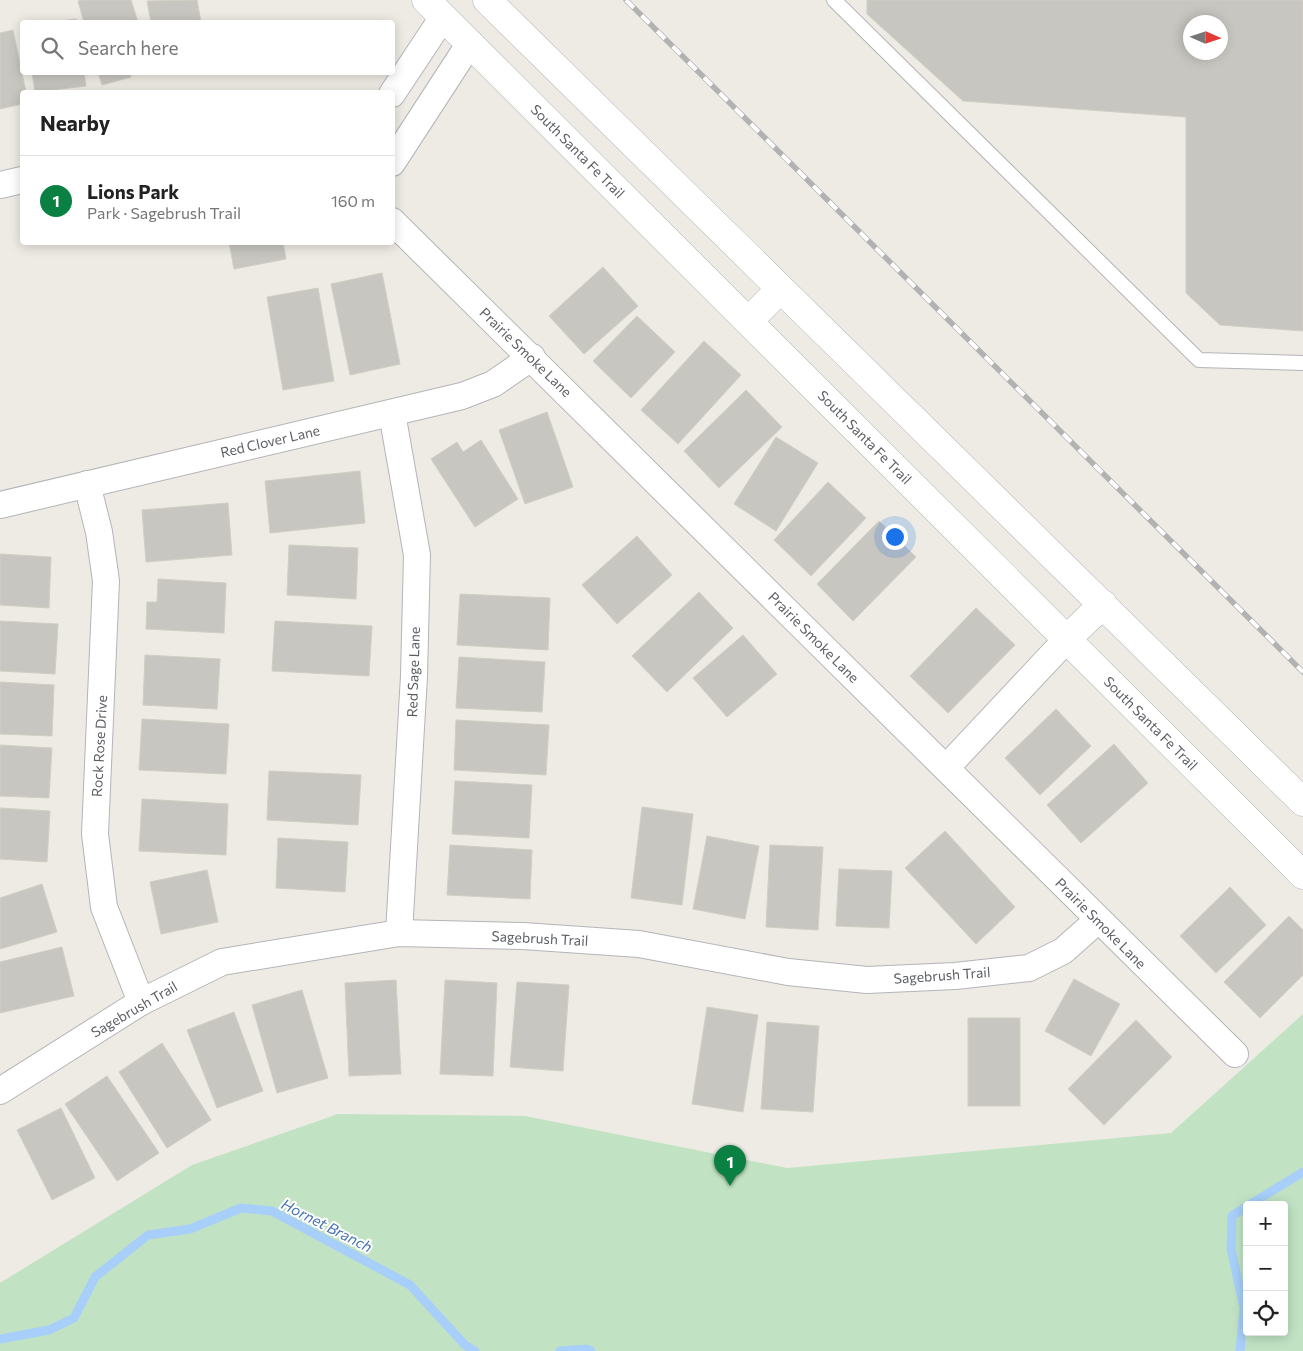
<!DOCTYPE html>
<html lang="en">
<head>
<meta charset="utf-8">
<style>
  :root { --surface:#fff; --page:#f6f6f6; --text:#222; --muted:#767676; --line:#e0e0e0; --accent:#0b8043 }
  body { margin:0; font-family:Commissioner,sans-serif; background:var(--page); color:var(--text) }
  .controls { position:absolute; right:15px; bottom:15px; display:grid; overflow:hidden; border-radius:5px; box-shadow:0 2px 12px #0003 }
  .controls button { width:45px; height:45px; display:grid; place-items:center; padding:0; border:0; border-bottom:1px solid var(--line); background:var(--surface); color:var(--text); font:25px sans-serif }
  .compass { position:absolute; left:1183px; top:15px; width:45px; height:45px; border-radius:50%; background:var(--surface); box-shadow:0 2px 12px #0003; rotate:93deg }
  .you { position:absolute; left:894px; top:536px; width:18px; height:18px; margin:-12px; border:4px solid #fff; border-radius:50%; background:#1a73e8; box-shadow:0 0 0 8px #1a73e833 }
  .badge { display:grid; place-items:center; width:32px; height:32px; border-radius:50%; background:var(--accent); color:#fff; font-size:16px; font-weight:700 }
  .pin { position:absolute; translate:-50% -41px; filter:drop-shadow(0 1px 2px #0008) }
  .pin::after { content:''; position:absolute; top:26px; width:18px; height:15px; background:inherit; clip-path:polygon(0 0,100% 0,50% 100%) }
  .list { margin:0; padding:0; list-style:none }
  h2 { display:flex; justify-content:space-between; align-items:center; height:65px; margin:0; padding:0 20px; font-size:21px }
  h2 small { font-size:16px; font-weight:400; color:var(--muted) }
  .list li { display:grid; grid-template-columns:32px 1fr auto; gap:15px; align-items:center; box-sizing:border-box; height:90px; padding:0 20px; border-top:1px solid var(--line) }
  .list b { display:block; font-size:19px; white-space:nowrap }
  .list p { margin:0; font-size:16px; white-space:nowrap; color:var(--muted) }
  .list em { font-size:16px; font-style:normal; color:var(--muted) }
  .icon { flex:none; width:28px; height:28px; fill:none; stroke:currentColor; stroke-width:2; stroke-linecap:round; stroke-linejoin:round }
  .map { position:relative; flex:none; width:1303px; height:1351px; overflow:hidden }
  .search { position:absolute; background:var(--surface); box-shadow:0 2px 12px #0003; left:20px; top:20px; width:375px; height:55px; display:flex; align-items:center; gap:12px; box-sizing:border-box; padding:0 18px; border-radius:5px; color:var(--muted); font-size:19px }
  .panel { position:absolute; background:var(--surface); box-shadow:0 2px 12px #0003; left:20px; top:90px; width:375px; height:155px; border-radius:5px }
  .map>svg:first-child { display:block }
  .green { fill:#c1e3c4; fill-rule:evenodd }
  .lines { fill:none; stroke-linecap:round; stroke-linejoin:round }
  .stream { stroke:#a7cff9; stroke-width:9 }
  .building { fill:#c8c6c0; stroke:#d1cec2; fill-rule:evenodd }
  .lane-casing { stroke:#b4b5b9; stroke-width:16 }
  .street-casing { stroke:#b4b5b9; stroke-width:28 }
  .secondary-casing { stroke:#b2b5ba; stroke-width:29 }
  .lane { stroke:#fff; stroke-width:14 }
  .street { stroke:#fff; stroke-width:26 }
  .secondary { stroke:#fff; stroke-width:28 }
  .rail-casing { stroke:#b2b2b3; stroke-width:5.5 }
  .rail { stroke:#fff; stroke-width:4; stroke-dasharray:11; stroke-linecap:butt }
  .labels { text-anchor:middle; dominant-baseline:central; stroke-width:4; stroke-linejoin:round; paint-order:stroke }
  .street-label { font-size:14px; fill:#5b5e63; stroke:#fff }
  .water-label { font-size:15px; font-style:italic; fill:#4874b2; stroke:#fff }
</style>
</head>
<body>
<div class="map">
<svg width="1303" height="1351" viewBox="0 0 1303 1351">
  <rect width="100%" height="100%" fill="#edebe3"/>
  <path class="green" d="M1303,1014V1351H0V1283L192,1165L338,1114L525,1116L787,1168L1171,1133ZM1247,1205H1284V1332H1247Z"/>
  <g class="lines">
    <g class="stream">
      <path d="M1249,1205L1303,1172"/>
      <path d="M0,1339L49,1330L74,1318L95,1277L148,1235L190,1229L241,1208L272,1211L410,1285L465,1345L475,1351"/>
      <path d="M560,1351L586,1349L591,1351"/>
      <path d="M1240,1351L1244,1308L1231,1249L1232,1216L1247,1206"/>
    </g>
  </g>
  <g class="building">
    <path d="M83,0H131L138,22H84L78,1Z"/>
    <path d="M197,0L201,22H151L147,1Z"/>
    <path d="M867,0H1303V331L1220,325L1186,293V117L963,101L867,14ZM1190,22H1220V52H1190Z"/>
    <path d="M76,19L77,22H52Z"/>
    <path d="M13,30L26,92H22V104L0,109V33Z"/>
    <path d="M32,72H84L86,86L35,92Z"/>
    <path d="M98,72H130L131,77L102,85Z"/>
    <path d="M229,242H283L286,259L234,269Z"/>
    <path d="M603,267L638,306L584,354L549,316Z"/>
    <path d="M382,273L400,364L350,375L331,284Z"/>
    <path d="M318,288L334,381L283,390L267,297Z"/>
    <path d="M637,316L675,352L631,398L593,361Z"/>
    <path d="M704,341L741,375L678,444L641,410Z"/>
    <path d="M746,390L782,427L719,488L684,451Z"/>
    <path d="M547,412L573,487L525,504L499,430Z"/>
    <path d="M776,437L818,463L776,531L734,504Z"/>
    <path d="M481,440L518,499L475,527L431,459L457,442L463,452Z"/>
    <path d="M360,471L365,523L270,533L265,481Z"/>
    <path d="M828,482L866,518L811,576L774,540Z"/>
    <path d="M228,503L232,555L146,562L142,510Z"/>
    <path d="M879,521L916,557L853,621L817,584Z"/>
    <path d="M637,536L672,575L617,624L582,585Z"/>
    <path d="M289,545L358,548L356,599L287,595Z"/>
    <path d="M0,554L51,557L49,608L0,605Z"/>
    <path d="M158,579L226,583L224,633L146,629L147,602H157Z"/>
    <path d="M699,592L733,628L667,692L632,656Z"/>
    <path d="M460,594L550,598L548,650L457,645Z"/>
    <path d="M976,608L1015,645L948,713L910,676Z"/>
    <path d="M0,621L58,624L55,674L0,671Z"/>
    <path d="M275,621L372,626L369,676L272,671Z"/>
    <path d="M743,635L777,674L727,717L693,678Z"/>
    <path d="M145,655L220,659L217,709L143,705Z"/>
    <path d="M459,657L545,662L542,712L456,708Z"/>
    <path d="M0,682L54,685L52,736L0,734Z"/>
    <path d="M1056,709L1091,746L1040,795L1005,758Z"/>
    <path d="M142,719L229,724L226,774L139,770Z"/>
    <path d="M456,720L549,725L546,775L454,770Z"/>
    <path d="M1114,744L1148,783L1081,843L1047,805Z"/>
    <path d="M0,745L52,748L49,798L0,796Z"/>
    <path d="M269,771L361,775L358,825L267,820Z"/>
    <path d="M455,781L532,785L529,838L452,834Z"/>
    <path d="M142,799L228,804L226,855L139,851Z"/>
    <path d="M642,807L693,814L682,905L631,898Z"/>
    <path d="M0,808L50,811L47,862L0,859Z"/>
    <path d="M945,831L1015,907L976,944L905,868Z"/>
    <path d="M707,836L759,846L745,919L693,909Z"/>
    <path d="M278,838L348,842L345,892L276,888Z"/>
    <path d="M450,845L532,850L530,899L447,895Z"/>
    <path d="M770,845L823,847L818,930L766,927Z"/>
    <path d="M839,869L892,871L889,928L836,926Z"/>
    <path d="M207,870L218,922L161,934L150,882Z"/>
    <path d="M42,884L57,932L0,949V898Z"/>
    <path d="M1230,887L1266,925L1216,973L1180,936Z"/>
    <path d="M1289,916L1303,930V975L1260,1018L1224,982Z"/>
    <path d="M62,947L74,996L0,1013V962Z"/>
    <path d="M1074,979L1120,1004L1091,1056L1045,1031Z"/>
    <path d="M396,980L401,1074L349,1076L345,983Z"/>
    <path d="M445,980L497,983L493,1076L440,1074Z"/>
    <path d="M517,982L569,985L563,1071L510,1067Z"/>
    <path d="M302,990L328,1078L277,1093L252,1005Z"/>
    <path d="M707,1007L758,1015L743,1112L692,1104Z"/>
    <path d="M234,1012L263,1091L217,1108L187,1030Z"/>
    <rect x="968" y="1018" width="52" height="88"/>
    <path d="M1136,1020L1172,1057L1104,1125L1068,1089Z"/>
    <path d="M767,1022L819,1026L813,1112L761,1109Z"/>
    <path d="M162,1043L211,1120L167,1148L119,1072Z"/>
    <path d="M107,1076L159,1153L117,1181L65,1104Z"/>
    <path d="M61,1108L95,1178L52,1200L17,1130Z"/>
  </g>
  <g class="lines">
    <defs>
      <path id="lane" d="M834,0L1199,360L1303,363"/>
      <g id="street">
        <path d="M392,94L443,17"/>
        <path d="M392,163L470,43"/>
        <path d="M0,185L22,180"/>
        <path d="M392,221L1235,1054"/>
        <path d="M392,413L417,555L414,676L399,933"/>
        <path d="M87,484L99,532L106,581L95,834L104,907L141,1002"/>
        <path d="M0,505L462,396L493,384L532,357"/>
        <path d="M946,768L1067,639"/>
        <path d="M0,1091L141,1002L222,962L399,933L523,936L639,944L788,972L867,980L955,976L1029,968L1063,951L1098,920"/>
      </g>
      <g id="secondary">
        <path d="M426,0L1303,875"/>
        <path d="M487,0L1303,802"/>
        <path d="M749,321L780,289"/>
        <path d="M1067,639L1103,604"/>
      </g>
    </defs>
    <use href="#lane" class="lane-casing"/>
    <use href="#street" class="street-casing"/>
    <use href="#secondary" class="secondary-casing"/>
    <use href="#lane" class="lane"/>
    <use href="#street" class="street"/>
    <use href="#secondary" class="secondary"/>
    <defs>
      <path id="rail" d="M626,0L1303,672"/>
    </defs>
    <use href="#rail" class="rail-casing"/>
    <use href="#rail" class="rail"/>
  </g>
  <g class="labels">
    <g class="street-label">
      <text transform="translate(578 151) rotate(45)">South Santa Fe Trail</text>
      <text transform="translate(526 352) rotate(44)">Prairie Smoke Lane</text>
      <text transform="translate(865 437) rotate(45)">South Santa Fe Trail</text>
      <text transform="translate(270 441) rotate(-13)">Red Clover Lane</text>
      <text transform="translate(814 637) rotate(45)">Prairie Smoke Lane</text>
      <text transform="translate(413 672) rotate(-88)">Red Sage Lane</text>
      <text transform="translate(1151 723) rotate(45)">South Santa Fe Trail</text>
      <text transform="translate(99 746) rotate(-87)">Rock Rose Drive</text>
      <text transform="translate(1101 923) rotate(45)">Prairie Smoke Lane</text>
      <text transform="translate(540 938) rotate(3)">Sagebrush Trail</text>
      <text transform="translate(942 975) rotate(-4)">Sagebrush Trail</text>
      <text transform="translate(134 1009) rotate(-30)">Sagebrush Trail</text>
    </g>
    <g class="water-label">
      <text transform="translate(327 1225) rotate(27)">Hornet Branch</text>
    </g>
  </g>
</svg>
<div class="controls">
<button>+</button>
<button>−</button>
<button><svg class="icon" aria-label="locate" viewBox="0 0 24 24"><circle cx="12" cy="12" r="6"/><path d="M12 2v4M12 18v4M2 12h4M18 12h4"/></svg></button>
</div>
<svg class="compass" viewBox="-18 -18 36 36"><path d="M0-13l5 13h-10z" fill="#e53935"/><path d="M0 13l5-13h-10z" fill="#767676"/></svg>
<div class="you"></div>
<div class="pin badge" style="left:730px;top:1186px">1</div>
<div class="search"><svg class="icon" aria-label="search" viewBox="0 0 24 24"><circle cx="10" cy="10" r="6"/><path d="M15 15l6 6"/></svg>Search here</div>
<section class="panel">
<h2>Nearby<small></small></h2>
<ul class="list">
<li><span class="badge">1</span><div><b>Lions Park</b><p>Park · Sagebrush Trail</p></div><em>160 m</em></li>
</ul>
</section>
</div>
</body>
</html>
